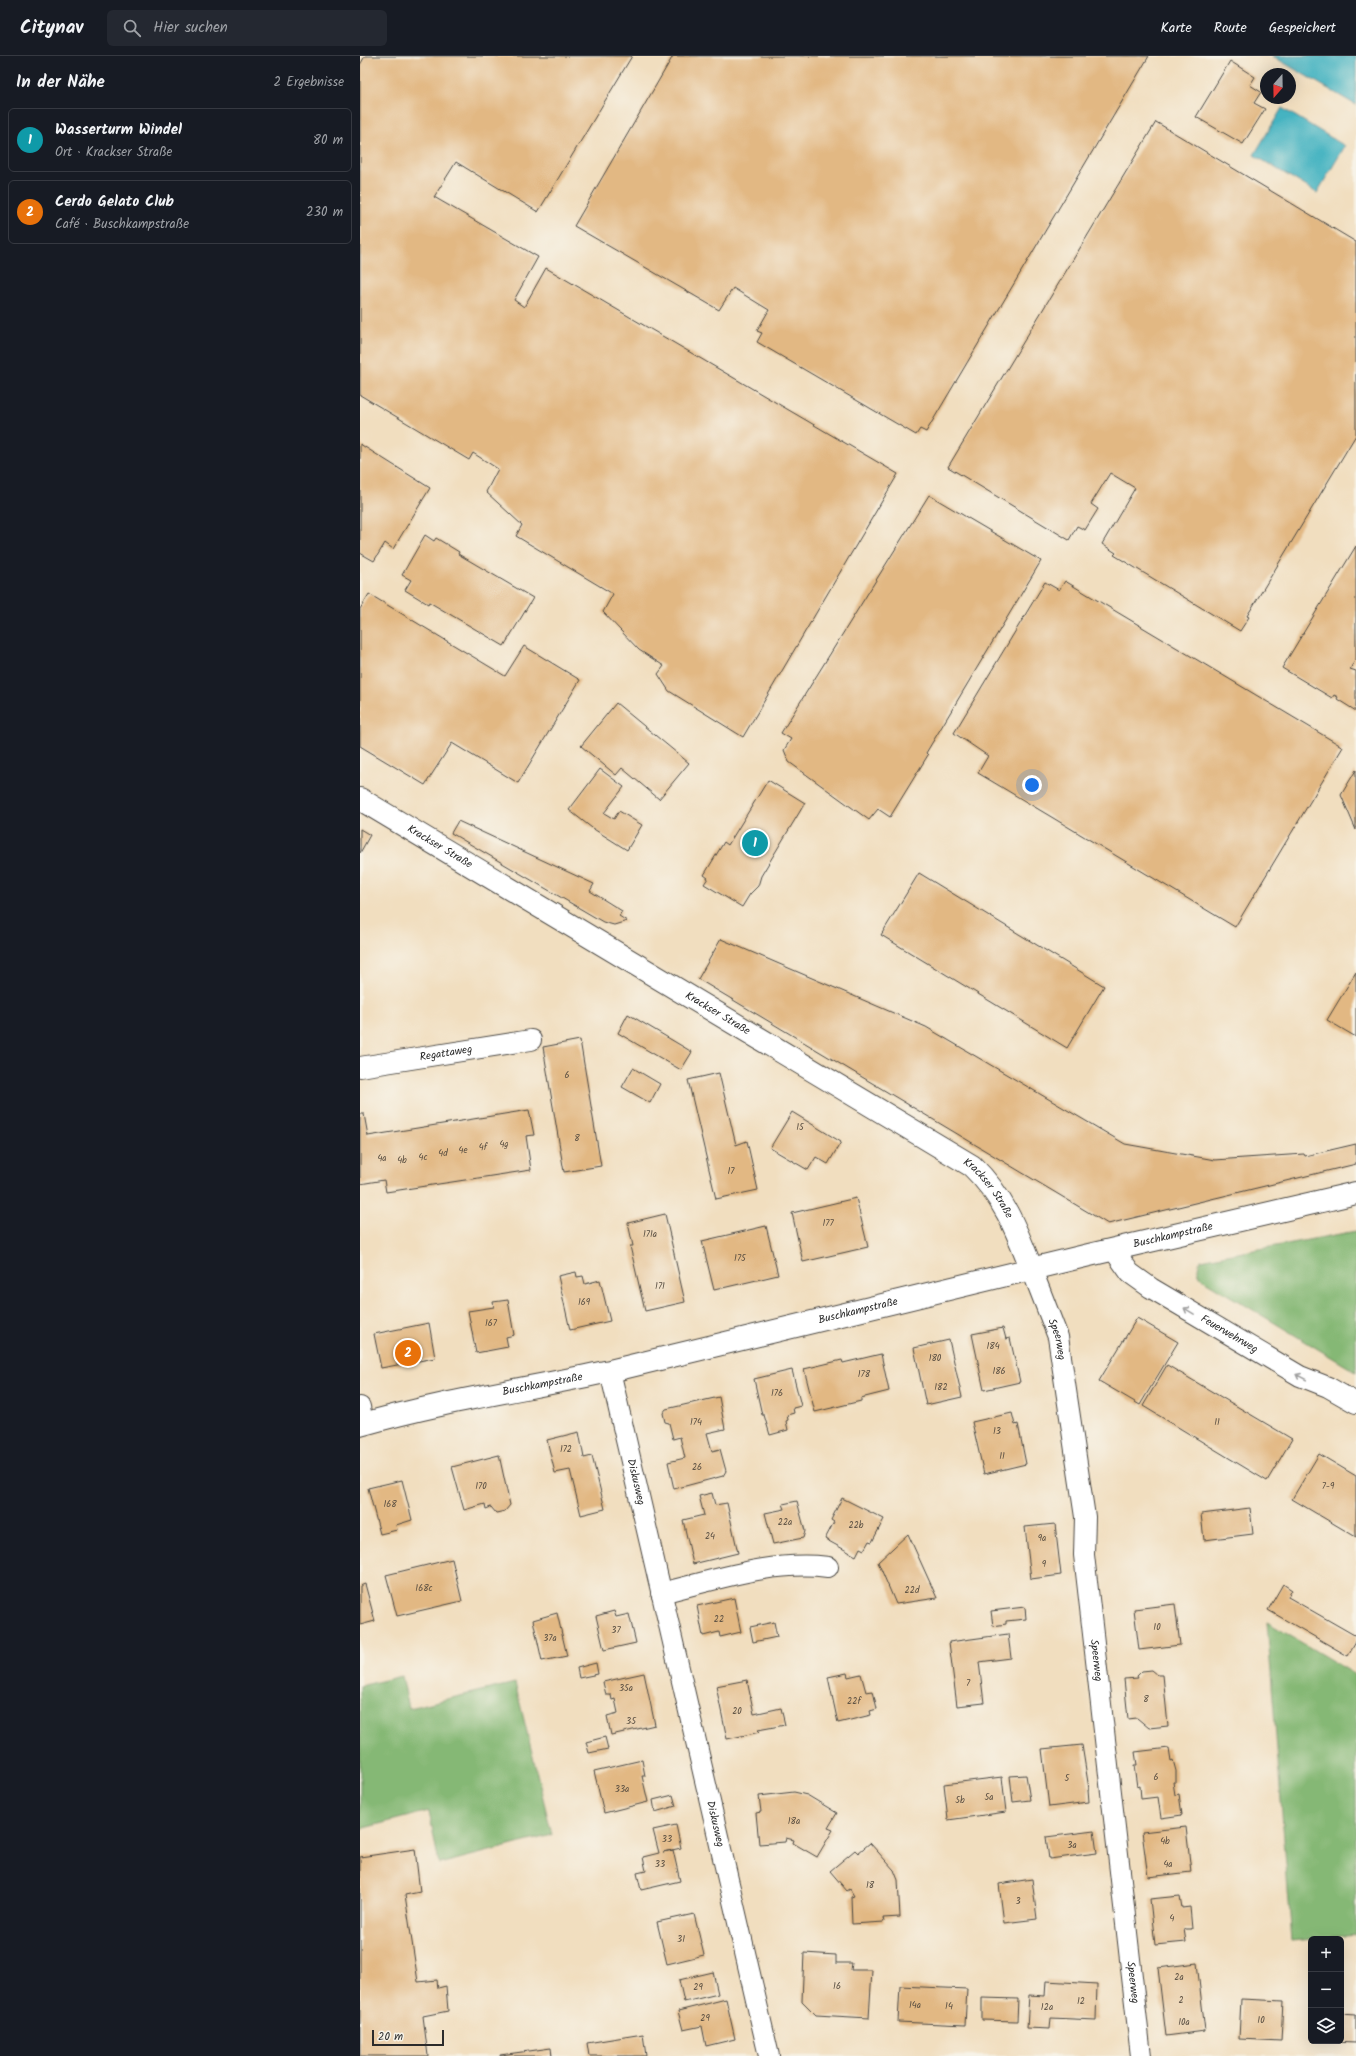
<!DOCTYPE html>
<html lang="de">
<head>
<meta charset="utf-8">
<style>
  :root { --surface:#171b24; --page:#242831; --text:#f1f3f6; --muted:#9ea1a6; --line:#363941; --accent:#d1495b }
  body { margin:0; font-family:Kalam,sans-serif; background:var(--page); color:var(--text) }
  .controls { position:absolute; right:12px; bottom:12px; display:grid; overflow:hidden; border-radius:6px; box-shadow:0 4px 16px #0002 }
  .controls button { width:36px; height:36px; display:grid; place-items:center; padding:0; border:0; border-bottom:1px solid var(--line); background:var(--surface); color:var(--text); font:20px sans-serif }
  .compass { position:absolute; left:900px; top:12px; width:36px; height:36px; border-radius:50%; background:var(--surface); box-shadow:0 4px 16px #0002; rotate:200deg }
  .scale { position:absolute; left:12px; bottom:10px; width:72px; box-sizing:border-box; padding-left:4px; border:2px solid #2b2b2b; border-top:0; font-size:11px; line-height:14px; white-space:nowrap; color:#2b2b2b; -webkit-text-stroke:3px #f7f3e8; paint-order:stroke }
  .you { position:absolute; left:672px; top:729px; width:14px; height:14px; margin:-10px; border:3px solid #fff; border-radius:50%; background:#1a73e8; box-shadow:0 0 0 6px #1a73e833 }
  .badge { display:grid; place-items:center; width:26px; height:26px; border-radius:50%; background:var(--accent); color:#fff; font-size:13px; font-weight:700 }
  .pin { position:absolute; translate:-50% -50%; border:2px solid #fff; box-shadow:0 1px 4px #0006 }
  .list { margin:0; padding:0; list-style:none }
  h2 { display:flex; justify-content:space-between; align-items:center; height:52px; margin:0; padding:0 16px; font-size:17px }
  h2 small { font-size:13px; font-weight:400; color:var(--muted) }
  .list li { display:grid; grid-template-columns:26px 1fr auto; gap:12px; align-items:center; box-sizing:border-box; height:64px; margin:0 8px 8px; padding:0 8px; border:1px solid var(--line); border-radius:6px }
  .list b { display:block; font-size:15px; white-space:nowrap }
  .list p { margin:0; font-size:13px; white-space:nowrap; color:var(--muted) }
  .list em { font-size:13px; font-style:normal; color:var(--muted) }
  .icon { flex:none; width:22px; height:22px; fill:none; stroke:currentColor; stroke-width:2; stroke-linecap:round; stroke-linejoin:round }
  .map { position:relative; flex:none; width:996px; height:2000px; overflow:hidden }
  header { display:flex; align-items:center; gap:24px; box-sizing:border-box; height:56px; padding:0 20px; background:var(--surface); border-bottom:1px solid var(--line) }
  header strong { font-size:19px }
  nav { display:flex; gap:22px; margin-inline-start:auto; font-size:14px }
  .search { width:280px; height:36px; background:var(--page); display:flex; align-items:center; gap:10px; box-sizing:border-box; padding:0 14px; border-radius:6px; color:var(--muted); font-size:15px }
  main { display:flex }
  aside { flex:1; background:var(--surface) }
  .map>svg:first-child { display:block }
  .forest { fill:#85b874; stroke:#587250 }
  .water { fill:#45b3c1; stroke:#386f76 }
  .building { fill:#e2b883 }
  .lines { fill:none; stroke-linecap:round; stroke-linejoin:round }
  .minor-casing { stroke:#494641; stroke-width:22 }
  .tertiary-casing { stroke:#494641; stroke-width:24 }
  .secondary-casing { stroke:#494641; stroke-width:24 }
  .minor { stroke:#fff; stroke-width:20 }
  .tertiary { stroke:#fff; stroke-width:22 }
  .secondary { stroke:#fff; stroke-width:22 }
  .oneway { stroke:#a0a0a0 }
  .labels { text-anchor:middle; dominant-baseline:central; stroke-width:3; stroke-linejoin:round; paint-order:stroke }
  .number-label { font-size:9px; fill:#594e41 }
  .street-label { font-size:11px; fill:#2b2b2b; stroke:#f7f3e8 }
</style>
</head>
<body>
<header>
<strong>Citynav</strong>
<div class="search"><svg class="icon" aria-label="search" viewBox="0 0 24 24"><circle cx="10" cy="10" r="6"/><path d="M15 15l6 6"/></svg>Hier suchen</div>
<nav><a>Karte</a><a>Route</a><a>Gespeichert</a></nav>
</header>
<main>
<aside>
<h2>In der Nähe<small>2 Ergebnisse</small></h2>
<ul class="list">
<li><span class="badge" style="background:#0f9aa8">1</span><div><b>Wasserturm Windel</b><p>Ort · Krackser Straße</p></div><em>80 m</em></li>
<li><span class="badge" style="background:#e8710a">2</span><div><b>Cerdo Gelato Club</b><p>Café · Buschkampstraße</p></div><em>230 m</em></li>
</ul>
</aside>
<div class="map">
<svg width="996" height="2000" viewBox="0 0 996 2000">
  <rect width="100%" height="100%" fill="#f7f3e8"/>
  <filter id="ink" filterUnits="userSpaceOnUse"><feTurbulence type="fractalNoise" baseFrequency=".025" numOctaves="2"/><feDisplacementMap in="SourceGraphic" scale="8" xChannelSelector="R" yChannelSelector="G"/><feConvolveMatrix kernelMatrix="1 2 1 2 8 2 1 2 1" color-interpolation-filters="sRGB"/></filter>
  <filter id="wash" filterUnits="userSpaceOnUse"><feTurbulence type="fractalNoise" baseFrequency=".012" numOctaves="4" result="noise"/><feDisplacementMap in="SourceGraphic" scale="16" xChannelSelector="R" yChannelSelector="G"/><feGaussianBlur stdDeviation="0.9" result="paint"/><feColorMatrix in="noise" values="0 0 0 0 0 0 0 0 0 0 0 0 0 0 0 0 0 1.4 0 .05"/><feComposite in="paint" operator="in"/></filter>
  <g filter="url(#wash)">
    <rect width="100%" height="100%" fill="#f1debf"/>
    <g class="forest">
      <path d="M996,1175V1316L845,1225C837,1218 836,1213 841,1204Z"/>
      <path d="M907,1566L996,1619V1879L932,1885Z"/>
      <path d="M42,1620L49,1652L155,1627L192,1779L79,1808L69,1755L0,1773V1630Z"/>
    </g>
    <g class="water">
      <path d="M912,0H996V49Z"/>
      <path d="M922,52L985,90L957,137L894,99Z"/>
    </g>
    <g id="blocks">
      <g class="building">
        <path d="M5,0H272L178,156L96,106L74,141L178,201L154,244L164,251L186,212L538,418L383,681L309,635L298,618L304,610L279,594L243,556L253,538L156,480L162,469L126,436L138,413L113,397L109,404L0,339V9Z"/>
        <path d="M313,0H789L566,376L560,373L556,379L397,286L402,277L397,275L409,254L373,232L359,254L214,170Z"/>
        <path d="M870,5L895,21L890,29L901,36L894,47L905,53L883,88L836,61Z"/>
        <path d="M796,66L996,186V379L887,560L889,561L880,575L754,499L756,497L742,488L775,432L750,417L731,448L738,453L725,474L717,470L709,484L588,411Z"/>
        <path d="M0,388L70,432L33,493L25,487L14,505L0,497Z"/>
        <path d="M569,439L681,505L566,697L568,699L530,761L518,753L509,764L429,706L424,694L431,683L421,677Z"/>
        <path d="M65,479L74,485L76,482L99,496L98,498L173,542L144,590L69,546L68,548L45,534L51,524L42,519Z"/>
        <path d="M996,490V603L990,613L996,615V655L977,643L978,641L974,639L972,642L922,612Z"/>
        <path d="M705,525L983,691L875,871L618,717L628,700L594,677L685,526L699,534Z"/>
        <path d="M9,538L145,620L164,590L220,624L158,727L92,687L65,729L0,690V553Z"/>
        <path d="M256,647L329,707L299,743L262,712L256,719L221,690Z"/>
        <path d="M240,713L264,731L244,757L254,763L259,755L282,769L267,794L232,772L209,754Z"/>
        <path d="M996,714V774L981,739Z"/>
        <path d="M408,724L445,747L401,820L398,830L390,838L382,851L344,828L348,822L344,819L364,786L368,789Z"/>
        <path d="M98,765L234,828L230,835L262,855L259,860L267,865L254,869L243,866L91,777Z"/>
        <path d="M0,773L10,779L0,797Z"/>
        <path d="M559,817L744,930L707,992L521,879Z"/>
        <path d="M361,883L566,971L765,1088L855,1104L944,1098L945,1100L996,1088V1108L748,1168L338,923Z"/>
        <path d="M996,916V981L967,964Z"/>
        <path d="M268,958L332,996L321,1014L258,977Z"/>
        <path d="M220,984L241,1110L204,1116L183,991Z"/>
        <path d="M273,1012L300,1028L290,1047L262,1031Z"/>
        <path d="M359,1017L376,1089L387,1085L398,1134L356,1143L328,1024Z"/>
        <path d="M169,1054L174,1079L166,1080L171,1114L26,1136L24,1124L0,1128V1058H4L8,1080Z"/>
        <path d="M432,1056L481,1086L468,1108L456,1101L448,1114L410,1092Z"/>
        <path d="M496,1142L508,1191L443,1206L432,1157Z"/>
        <path d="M305,1158L325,1246L285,1255L270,1190H273L268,1167Z"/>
        <path d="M406,1170L418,1219L354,1234L342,1185Z"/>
        <path d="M216,1216L217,1221L223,1220L225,1228L240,1224L250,1265L210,1274L198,1220Z"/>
        <path d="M148,1244L154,1279L146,1281L148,1291L116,1297L108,1255L134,1251L133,1246Z"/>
        <path d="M777,1262L818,1286L780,1349L739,1325Z"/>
        <path d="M69,1267L75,1302L21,1312L14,1278Z"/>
        <path d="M643,1272L646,1283L650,1282L660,1326L624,1334L612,1278Z"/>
        <path d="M589,1284L602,1341L566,1349L554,1292Z"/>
        <path d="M521,1298L529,1335L501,1342V1345L455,1356L444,1313L482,1304L483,1307Z"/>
        <path d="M807,1309L932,1383L907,1425L783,1350Z"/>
        <path d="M432,1314L441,1350L433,1352L434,1357L427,1359L428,1364L426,1365L428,1374L410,1379L404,1359H402L394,1323Z"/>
        <path d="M359,1341L365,1373L347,1377L352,1395L360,1393L366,1415L363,1420L314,1433L308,1406L325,1402L320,1381L313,1383L309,1367L305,1366L303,1357L306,1353Z"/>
        <path d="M652,1357L655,1369L658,1368L666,1408L624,1418L612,1366Z"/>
        <path d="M219,1376L224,1402L232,1400L245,1453L221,1459L210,1414L195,1417L187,1384Z"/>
        <path d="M959,1398L996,1420V1481L932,1443Z"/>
        <path d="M139,1399L150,1449L145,1455L136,1457L131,1451L126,1453L125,1448L104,1454L92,1411Z"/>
        <path d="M42,1424L52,1464L36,1469L37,1474L20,1478L8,1432Z"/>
        <path d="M352,1437L355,1449L367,1447L378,1497L333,1508L323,1464L344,1459L339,1440Z"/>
        <path d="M482,1442L524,1463L512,1486L509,1485L504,1494L500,1492L496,1500L465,1483L474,1466L471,1464Z"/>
        <path d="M437,1445L445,1475L443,1482L413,1488L405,1457L425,1453L423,1448Z"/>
        <path d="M890,1452L893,1478L844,1484L841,1458Z"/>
        <path d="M695,1468L701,1519L671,1523L665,1471Z"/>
        <path d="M548,1478L577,1542L536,1548L518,1506Z"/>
        <path d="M92,1503L102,1545L37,1560L26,1519Z"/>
        <path d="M5,1528L15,1565L0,1569V1530Z"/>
        <path d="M923,1528L932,1534L928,1541L996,1580V1586L988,1600L908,1554Z"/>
        <path d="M374,1542L381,1576L360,1581L359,1576L343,1580L337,1550Z"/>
        <path d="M815,1548L820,1589L779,1594L774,1553Z"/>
        <path d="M665,1551L666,1563L646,1565V1568L633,1570L631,1555Z"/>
        <path d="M254,1555L256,1561L269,1558L276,1587L244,1594L236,1560Z"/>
        <path d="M197,1557L207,1600L182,1605L173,1564Z"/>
        <path d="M414,1566L417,1581L393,1586L390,1571Z"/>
        <path d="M648,1578L651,1602L619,1606L624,1647L597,1650L589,1586Z"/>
        <path d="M236,1607L238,1618L219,1622L217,1612Z"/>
        <path d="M792,1614L798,1619H803L808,1670L789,1672L777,1662L768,1663L764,1623L778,1622L777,1620L782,1615Z"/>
        <path d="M284,1617L295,1669L251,1679L247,1660L258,1657L255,1643L252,1644L251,1639H246L243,1626Z"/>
        <path d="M487,1617L488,1621L501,1618L506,1636L513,1635L517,1653L510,1655L511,1659L478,1667L468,1621Z"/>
        <path d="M387,1624L394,1658L421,1652L425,1669L398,1674L400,1676L367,1683L356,1630Z"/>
        <path d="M245,1681L248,1693L229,1697L226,1686Z"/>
        <path d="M722,1689L729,1733H728L729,1746L689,1751L682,1693Z"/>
        <path d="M809,1692L811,1705L813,1704L816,1715V1726H813L815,1739L819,1738L822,1759L801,1762L798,1741L781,1743L780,1730L777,1731L774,1709H777L775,1696Z"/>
        <path d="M282,1704L285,1720H282L288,1746L244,1757L234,1715Z"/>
        <path d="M666,1719L670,1744L653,1746L650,1720Z"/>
        <path d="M642,1721L646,1756L588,1764L584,1728Z"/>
        <path d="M434,1736L447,1739L477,1757L468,1772L473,1774L457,1801L433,1787L434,1784L426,1782L425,1786L399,1788L396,1757L401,1756L399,1740Z"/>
        <path d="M313,1739L316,1750L295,1756L293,1744Z"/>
        <path d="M316,1769L321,1792L303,1796L313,1794L320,1825L281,1834L277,1817L286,1815L283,1801L299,1797L293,1774Z"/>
        <path d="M826,1771L831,1816L788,1821L782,1776Z"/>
        <path d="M734,1775L737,1797L689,1803L686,1781Z"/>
        <path d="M510,1787L534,1814L538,1824L540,1861L523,1862L524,1866L492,1868L491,1841L494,1840L490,1833L487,1835L470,1815L495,1794L498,1797Z"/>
        <path d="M55,1793L60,1836L45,1839L58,1926L77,1924L78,1932L86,1930L88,1955L63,1960L68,2000H0V1801Z"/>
        <path d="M672,1823L677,1863L644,1867L639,1828Z"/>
        <path d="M820,1840L822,1852L830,1851L832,1873H824L826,1886L795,1889L790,1843Z"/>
        <path d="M334,1858L344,1899L307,1908L297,1866Z"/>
        <path d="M444,1897L476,1899V1907H492L491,1914H512L509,1962L456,1959L442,1945Z"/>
        <path d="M837,1907L845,1975L806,1980L798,1912Z"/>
        <path d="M353,1916L358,1938L324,1946L319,1924Z"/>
        <path d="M686,1925L737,1928L736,1964L691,1962L690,1973L667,1972L669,1939L685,1940Z"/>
        <path d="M540,1930L607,1933L605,1969L538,1966Z"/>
        <path d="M622,1942L658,1943L657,1965L622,1964Z"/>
        <path d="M366,1943L375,1983L346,1990L342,1970L323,1974L318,1955Z"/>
        <path d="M881,1943L923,1945L921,1985L879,1983Z"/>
        <path d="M981,1958L996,1959V1987L970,1986L981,1985Z"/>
        <path d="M283,1978L286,2000H229L227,1987Z"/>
        <path d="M191,1992L192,2000H140V1999Z"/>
      </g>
    </g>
  </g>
  <g filter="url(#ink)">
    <use href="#blocks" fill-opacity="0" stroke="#494641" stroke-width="1"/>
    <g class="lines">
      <defs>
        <g id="minor">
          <path id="s1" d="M0,1011L171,984"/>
          <path id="s2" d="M753,1193L770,1217L791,1232L940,1320L968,1331L996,1347"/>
          <path id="s3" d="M672,1214L698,1281L725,1461L724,1499L781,2000"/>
          <path id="s4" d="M250,1315L409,2000"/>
          <path d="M0,1351L3,1368"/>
          <path d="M301,1537C356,1524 412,1504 468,1511"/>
        </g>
        <g id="tertiary">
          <path id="s5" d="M0,743L612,1110C644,1141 656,1173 672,1214"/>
        </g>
        <g id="secondary">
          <path id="s6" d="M0,1369C82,1345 167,1333 250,1315L729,1199L996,1137"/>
        </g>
      </defs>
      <use href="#minor" class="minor-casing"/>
      <use href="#tertiary" class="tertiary-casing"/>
      <use href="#secondary" class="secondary-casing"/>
      <use href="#minor" class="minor"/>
      <use href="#tertiary" class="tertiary"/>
      <use href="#secondary" class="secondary"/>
    </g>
    <defs><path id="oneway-shaft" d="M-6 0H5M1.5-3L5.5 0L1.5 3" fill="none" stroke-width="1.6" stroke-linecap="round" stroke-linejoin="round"/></defs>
    <g class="oneway">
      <use href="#oneway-shaft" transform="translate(829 1255) rotate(-149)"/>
      <use href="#oneway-shaft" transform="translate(941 1321) rotate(-152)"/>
    </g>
  </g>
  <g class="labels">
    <g class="number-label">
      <text x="207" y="1019">6</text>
      <text x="440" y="1071">15</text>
      <text x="217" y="1082">8</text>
      <text x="144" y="1088">4g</text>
      <text x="123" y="1091">4f</text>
      <text x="103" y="1094">4e</text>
      <text x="83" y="1097">4d</text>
      <text x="63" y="1101">4c</text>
      <text x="22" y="1102">4a</text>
      <text x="42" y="1104">4b</text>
      <text x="371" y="1115">17</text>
      <text x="468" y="1167">177</text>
      <text x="290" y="1178">171a</text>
      <text x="380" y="1202">175</text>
      <text x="300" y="1230">171</text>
      <text x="224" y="1246">169</text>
      <text x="131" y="1267">167</text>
      <text x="633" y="1290">184</text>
      <text x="575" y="1302">180</text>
      <text x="639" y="1315">186</text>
      <text x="504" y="1318">178</text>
      <text x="581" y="1331">182</text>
      <text x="417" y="1337">176</text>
      <text x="336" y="1366">174</text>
      <text x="857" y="1366">11</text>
      <text x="637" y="1375">13</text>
      <text x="206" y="1393">172</text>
      <text x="642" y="1400">11</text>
      <text x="337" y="1411">26</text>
      <text x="121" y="1430">170</text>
      <text x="968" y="1430">7-9</text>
      <text x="30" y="1448">168</text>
      <text x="425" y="1466">22a</text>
      <text x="496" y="1469">22b</text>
      <text x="350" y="1480">24</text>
      <text x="682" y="1482">9a</text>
      <text x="684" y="1508">9</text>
      <text x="64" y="1532">168c</text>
      <text x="552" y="1534">22d</text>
      <text x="359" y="1563">22</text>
      <text x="797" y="1571">10</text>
      <text x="256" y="1574">37</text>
      <text x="190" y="1582">37a</text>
      <text x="608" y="1627">7</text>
      <text x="266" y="1632">35a</text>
      <text x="786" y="1643">8</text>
      <text x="494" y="1645">22f</text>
      <text x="377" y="1655">20</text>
      <text x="271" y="1665">35</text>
      <text x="796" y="1721">6</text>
      <text x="707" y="1722">5</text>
      <text x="262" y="1733">33a</text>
      <text x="629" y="1741">5a</text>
      <text x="600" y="1744">5b</text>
      <text x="434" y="1765">18a</text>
      <text x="307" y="1783">33</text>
      <text x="805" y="1785">4b</text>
      <text x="712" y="1789">3a</text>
      <text x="300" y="1808">33</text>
      <text x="808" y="1808">4a</text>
      <text x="510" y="1829">18</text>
      <text x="658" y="1845">3</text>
      <text x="812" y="1862">4</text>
      <text x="321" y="1883">31</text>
      <text x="819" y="1921">2a</text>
      <text x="477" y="1930">16</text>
      <text x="338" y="1931">29</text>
      <text x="821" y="1944">2</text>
      <text x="721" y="1945">12</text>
      <text x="555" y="1949">14a</text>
      <text x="589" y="1950">14</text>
      <text x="687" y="1951">12a</text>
      <text x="345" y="1962">29</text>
      <text x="901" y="1964">10</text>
      <text x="824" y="1966">10a</text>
    </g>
    <g class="street-label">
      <text stroke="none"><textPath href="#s5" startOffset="93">Krackser Straße</textPath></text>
      <text stroke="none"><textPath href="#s5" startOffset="417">Krackser Straße</textPath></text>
      <text stroke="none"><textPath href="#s1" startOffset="87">Regattaweg</textPath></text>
      <text stroke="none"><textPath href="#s5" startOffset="741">Krackser Straße</textPath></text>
      <text stroke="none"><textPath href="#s6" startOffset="835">Buschkampstraße</textPath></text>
      <text stroke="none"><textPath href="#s6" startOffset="511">Buschkampstraße</textPath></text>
      <text stroke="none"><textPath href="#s2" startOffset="146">Feuerwehrweg</textPath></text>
      <text stroke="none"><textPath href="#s3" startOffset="74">Speerweg</textPath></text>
      <text stroke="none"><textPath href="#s6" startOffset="187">Buschkampstraße</textPath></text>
      <text stroke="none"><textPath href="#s4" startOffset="114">Diskusweg</textPath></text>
      <text stroke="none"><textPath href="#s3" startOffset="398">Speerweg</textPath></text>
      <text stroke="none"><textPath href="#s4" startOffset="465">Diskusweg</textPath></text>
      <text stroke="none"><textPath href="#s3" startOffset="722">Speerweg</textPath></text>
    </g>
  </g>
</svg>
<div class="controls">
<button>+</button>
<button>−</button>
<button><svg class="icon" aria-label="layers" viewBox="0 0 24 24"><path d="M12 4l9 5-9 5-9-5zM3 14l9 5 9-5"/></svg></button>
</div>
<svg class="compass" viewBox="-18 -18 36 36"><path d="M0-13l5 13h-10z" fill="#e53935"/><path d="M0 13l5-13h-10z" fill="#9ea1a6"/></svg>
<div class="scale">20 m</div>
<div class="you"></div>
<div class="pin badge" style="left:395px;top:787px;background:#0f9aa8">1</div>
<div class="pin badge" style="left:48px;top:1297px;background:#e8710a">2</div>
</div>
</main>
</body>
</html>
